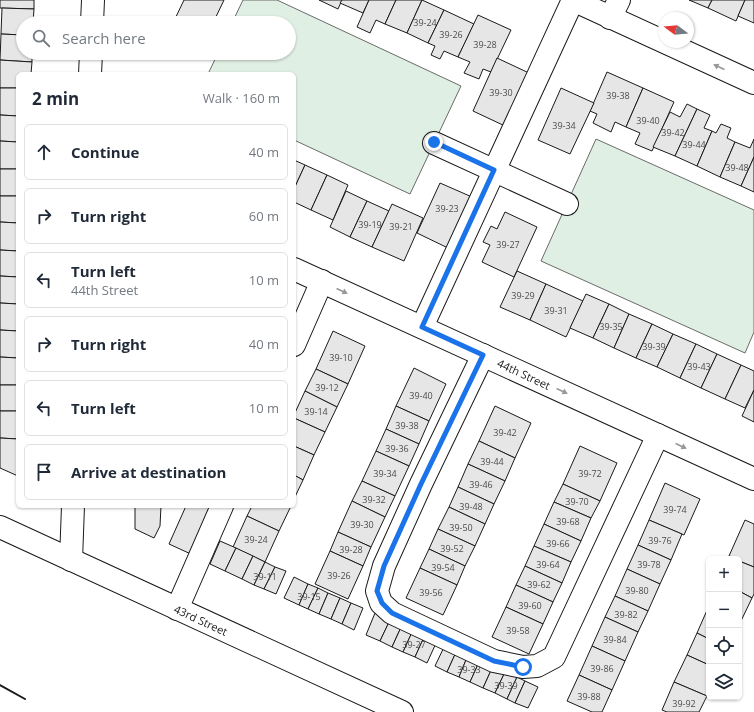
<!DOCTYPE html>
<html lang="en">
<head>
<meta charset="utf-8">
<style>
  :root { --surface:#fff; --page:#f6f6f7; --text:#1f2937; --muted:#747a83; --line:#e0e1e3 }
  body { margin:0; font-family:"Open Sans",sans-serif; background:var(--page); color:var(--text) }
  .controls { position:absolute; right:12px; bottom:12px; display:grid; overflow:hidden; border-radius:6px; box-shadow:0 1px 3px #0004 }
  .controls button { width:36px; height:36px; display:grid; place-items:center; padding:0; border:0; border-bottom:1px solid var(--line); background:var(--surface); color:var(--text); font:20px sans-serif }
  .compass { position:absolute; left:658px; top:12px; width:36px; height:36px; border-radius:50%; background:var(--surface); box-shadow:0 1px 3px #0004; rotate:286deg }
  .stop { position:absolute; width:12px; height:12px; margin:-9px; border:3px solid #1a73e8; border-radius:50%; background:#fff }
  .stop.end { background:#1a73e8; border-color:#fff; box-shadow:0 1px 4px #0008 }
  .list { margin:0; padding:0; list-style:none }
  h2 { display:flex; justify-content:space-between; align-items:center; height:52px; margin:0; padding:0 16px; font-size:17px }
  h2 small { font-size:13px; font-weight:400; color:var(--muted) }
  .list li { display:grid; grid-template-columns:26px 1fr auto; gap:12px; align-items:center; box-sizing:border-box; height:56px; margin:0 8px 8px; padding:0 8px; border:1px solid var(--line); border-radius:6px }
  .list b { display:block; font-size:15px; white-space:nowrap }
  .list p { margin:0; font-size:13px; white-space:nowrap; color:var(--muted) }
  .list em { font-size:13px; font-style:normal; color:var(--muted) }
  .icon { flex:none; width:22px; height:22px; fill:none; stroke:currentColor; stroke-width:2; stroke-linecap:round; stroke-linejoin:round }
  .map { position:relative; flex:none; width:754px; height:712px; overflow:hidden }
  .search { position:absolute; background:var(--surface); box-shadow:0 1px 3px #0004; left:16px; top:16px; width:280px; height:44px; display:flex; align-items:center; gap:10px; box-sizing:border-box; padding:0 14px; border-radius:22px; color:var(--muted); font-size:15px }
  .panel { position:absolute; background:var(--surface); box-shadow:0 1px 3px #0004; left:16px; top:72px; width:280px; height:436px; border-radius:6px }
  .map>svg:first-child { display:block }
  .green { fill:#e0efe3; stroke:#6a6a6a }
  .building { fill:#e6e6e6; stroke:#1a1a1a }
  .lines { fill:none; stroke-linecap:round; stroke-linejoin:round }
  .minor-casing { stroke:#1a1a1a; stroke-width:24 }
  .minor { stroke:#fff; stroke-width:22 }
  .wall { stroke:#1a1a1a; stroke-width:2 }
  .oneway { fill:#989898 }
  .route { stroke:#1a73e8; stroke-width:5 }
  .labels { text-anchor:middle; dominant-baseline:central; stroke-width:3; stroke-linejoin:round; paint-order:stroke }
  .number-label { font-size:9px; fill:#4d4d4d }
  .street-label { font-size:11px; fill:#1a1a1a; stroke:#fff }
</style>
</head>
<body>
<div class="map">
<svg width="754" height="712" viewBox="0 0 754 712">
  <rect width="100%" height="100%" fill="#fff"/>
  <g class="green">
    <path d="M243,0H277L461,86L410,194L294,140V74H208L218,53H289V23H232Z"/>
    <path d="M596,139L754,210V332L745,353L541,261Z"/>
  </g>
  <g class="building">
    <path d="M0,0H34V9L0,8Z"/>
    <path d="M184,0H224L213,23H173Z"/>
    <path d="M319,0H342L338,9Z"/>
    <path d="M342,0H369L363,13L340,3Z"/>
    <path d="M369,0H396L385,24L376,20L370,33L357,27Z"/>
    <path d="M396,0H422L407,33L385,24Z"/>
    <path d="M422,0L444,10L428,43L407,33Z"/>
    <path d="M689,0H712L708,8Z"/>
    <path d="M712,0H745L736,21L708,8Z"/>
    <path d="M745,0H754V23L738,16Z"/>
    <path d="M2,8L34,9L33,23H23V35L1,34Z"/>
    <path d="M444,10L474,24L458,57L444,51L440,59L431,55L435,46L428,43Z"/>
    <path d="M478,15L511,30L491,72L483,69L479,79L464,73L470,62L458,57Z"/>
    <path d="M1,34L23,35V53H32V62L0,60Z"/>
    <path d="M497,58L529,73L505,126L473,111Z"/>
    <path d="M0,60L32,62L31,74H18V88H0Z"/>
    <path d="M607,72L643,88L626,127L615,122L611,132L593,123L597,114L590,111Z"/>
    <path d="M0,88H18V116L0,115Z"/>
    <path d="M561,88L594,103L570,154L538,140Z"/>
    <path d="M643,88L674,102L652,151L635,144L640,133L626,127Z"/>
    <path d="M687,104L697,109L675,156L653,147L670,112L680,117Z"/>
    <path d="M697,109L710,115L704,128L712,131L697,166L675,156Z"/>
    <path d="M0,115L18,116V142L0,141Z"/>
    <path d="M721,124L731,128L727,138L735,142L720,177L697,166L712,131L716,133Z"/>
    <path d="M754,139V157L741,186L720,177L735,142L750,148Z"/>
    <path d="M0,141L18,142V169H0Z"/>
    <path d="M754,157V192L741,186Z"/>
    <path d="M294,160L305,165L294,189Z"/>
    <path d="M305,165L327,175L311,210L294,202V189Z"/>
    <rect x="0" y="169" width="18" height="27"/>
    <path d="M327,175L348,185L333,220L311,210Z"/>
    <path d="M440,183L472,197L448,248L417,233Z"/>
    <path d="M346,191L367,201L350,237L330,227Z"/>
    <path d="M0,196H18V223L0,222Z"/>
    <path d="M367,201L389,211L372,247L350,237Z"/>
    <path d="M392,204L423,218L404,261L372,247Z"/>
    <path d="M505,212L537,227L514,277L482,262L490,245L483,242L491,226L497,229Z"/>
    <path d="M0,222L18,223V251L0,250Z"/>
    <path d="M0,250L18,251V277L0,276Z"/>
    <path d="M517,271L546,284L530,320L500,307Z"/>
    <path d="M0,276L18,277V304L0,303Z"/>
    <path d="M546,284L583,301L566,337L530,320Z"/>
    <path d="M586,294L609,304L593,338L570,328Z"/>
    <path d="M0,303L18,304V331L0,330Z"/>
    <path d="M609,304L629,314L614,348L593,338Z"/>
    <path d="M629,314L652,324L636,358L614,348Z"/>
    <path d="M652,324L673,334L657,367L636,358Z"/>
    <path d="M0,330L18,331V358L0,357Z"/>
    <path d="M333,331L365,346L348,384L316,369Z"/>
    <path d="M673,334L696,344L680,378L657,367Z"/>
    <path d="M696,344L717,354L701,388L680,378Z"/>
    <path d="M717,354L741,365L725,399L701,388Z"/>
    <path d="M0,357L18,358V385H0Z"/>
    <path d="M741,365L754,371V390L745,408L725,399Z"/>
    <path d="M414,368L446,384L429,421L396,406Z"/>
    <path d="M316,369L348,384L337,407L305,391Z"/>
    <rect x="0" y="385" width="18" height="26"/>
    <path d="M754,390V422L742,416Z"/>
    <path d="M305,391L337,407L325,432L294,418V415Z"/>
    <path d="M396,406L429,421L419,444L386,429Z"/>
    <path d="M495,406L531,423L515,458L479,441Z"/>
    <path d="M0,411H18V439L0,438Z"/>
    <path d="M294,418L325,432L314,455L294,446Z"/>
    <path d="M386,429L419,444L409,466L376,451Z"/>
    <path d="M0,438L18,439V476L0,468Z"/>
    <path d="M479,441L515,458L505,481L468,464Z"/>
    <path d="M294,446L314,455L303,480L294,475Z"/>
    <path d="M580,446L617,463L600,501L563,484Z"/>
    <path d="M376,451L409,466L395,496L362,481Z"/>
    <path d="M468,464L505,481L494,504L458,487Z"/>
    <path d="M294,475L303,480L294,499Z"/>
    <path d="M362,481L395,496L385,517L352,501Z"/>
    <path d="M665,483L700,499L684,535L649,520Z"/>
    <path d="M563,484L600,501L591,518L554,502Z"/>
    <path d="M458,487L494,504L485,524L449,507Z"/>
    <path d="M352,501L385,517L371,547L338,532Z"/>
    <path d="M554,502L591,518L581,541L544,524Z"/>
    <path d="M135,506H162H161L160,526L154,538L135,529Z"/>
    <path d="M186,506H215L193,555L169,544Z"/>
    <path d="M252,506H291L279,531L247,516Z"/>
    <path d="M449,507L485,524L475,546L438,529Z"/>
    <path d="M247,516L279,531L265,562L233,547Z"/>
    <path d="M649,520L682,534L671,560L638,545Z"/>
    <path d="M745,520L754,524V567L739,561V559L729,556Z"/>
    <path d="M544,524L581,541L571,562L534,546Z"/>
    <path d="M438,529L475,546L465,566L429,549Z"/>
    <path d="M338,532L371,547L363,566L330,551Z"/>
    <path d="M220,541L236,548L225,571L210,564Z"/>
    <path d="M638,545L671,560L660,584L627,569Z"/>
    <path d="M534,546L571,562L562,583L525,566Z"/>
    <path d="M236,548L253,556L242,579L225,571Z"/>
    <path d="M429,549L465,566L457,585L420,568Z"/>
    <path d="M330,551L363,566L348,599L315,584Z"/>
    <path d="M253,556L265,562L254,585L242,579Z"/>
    <path d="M739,561L754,567V594L752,598L739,591Z"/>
    <path d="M265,562L275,567L264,589L254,585Z"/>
    <path d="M525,566L562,583L553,602L516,585Z"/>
    <path d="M275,567L286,571L276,594L264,589Z"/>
    <path d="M420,568L457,585L443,615L406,598Z"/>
    <path d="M627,569L660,584L648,611L615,596Z"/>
    <path d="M294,577L308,584L299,605L284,598Z"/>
    <path d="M308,584L318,588L308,609L299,605Z"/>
    <path d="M516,585L553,602L543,624L506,607Z"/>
    <path d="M318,588L328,593L319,614L308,609Z"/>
    <path d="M739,591L752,598L740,623L739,622Z"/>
    <path d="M328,593L340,598L331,619L319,614Z"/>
    <path d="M615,596L648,611L638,632L605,617Z"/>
    <path d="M340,598L351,603L342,624L331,619Z"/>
    <path d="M351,603L363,608L354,630L342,624Z"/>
    <path d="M506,607L543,624L529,654L492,637Z"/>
    <path d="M708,608L709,609V639L697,633Z"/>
    <path d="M375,613L390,620L380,641L366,635Z"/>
    <path d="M605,617L638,632L625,661L592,646Z"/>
    <path d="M390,620L402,625L392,647L380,641Z"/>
    <path d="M402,625L413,630L403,652L392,647Z"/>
    <path d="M413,630L425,635L415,657L403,652Z"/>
    <path d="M697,633L709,639V665L687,655Z"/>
    <path d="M425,635L437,641L427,663L415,657Z"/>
    <path d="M445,645L457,650L447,672L435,666Z"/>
    <path d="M592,646L625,661L612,690L579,675Z"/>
    <path d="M457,650L468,655L459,677L447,672Z"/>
    <path d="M468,655L480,660L470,682L459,677Z"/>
    <path d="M687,655L709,665V691L707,696L674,682Z"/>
    <path d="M480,660L493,666L483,688L470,682Z"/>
    <path d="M493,666L505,672L495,693L483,688Z"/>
    <path d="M505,672L517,677L507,699L495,693Z"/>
    <path d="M579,675L612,690L602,712H592L567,701Z"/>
    <path d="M517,677L525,681L515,703L507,699Z"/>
    <path d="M525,681L538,687L528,708L515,703Z"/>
    <path d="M674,682L707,696L699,712H667L662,710Z"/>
  </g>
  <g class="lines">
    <defs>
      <g id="minor">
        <path d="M573,0L754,83"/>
        <path d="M610,18L619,0"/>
        <path d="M92,23L93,0"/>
        <path d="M90,74L91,53"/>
        <path d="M434,143L567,204"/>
        <path d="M294,269L754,479"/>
        <path d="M422,327L573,0"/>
        <path d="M294,345L322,281"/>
        <path d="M483,355L421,484L384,566L377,591L381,603L392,613L494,661L523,667L537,666L554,657L658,435"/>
        <path d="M0,527L402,712"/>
        <path d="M71,560L73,506"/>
        <path d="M177,609L222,506"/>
      </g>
    </defs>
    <use href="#minor" class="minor-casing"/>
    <use href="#minor" class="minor"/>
    <path class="wall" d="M0,685L25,699"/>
  </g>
  <defs><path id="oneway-solid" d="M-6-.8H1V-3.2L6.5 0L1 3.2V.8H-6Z"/></defs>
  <g class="oneway">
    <use href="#oneway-solid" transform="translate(719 67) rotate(-155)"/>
    <use href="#oneway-solid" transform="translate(342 291) rotate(25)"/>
    <use href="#oneway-solid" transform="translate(562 391) rotate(25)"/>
    <use href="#oneway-solid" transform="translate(681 446) rotate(25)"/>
  </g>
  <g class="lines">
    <path class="route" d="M434,142L494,170L422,327L483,355L421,484L384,566L377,591L382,603L392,613L494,661L523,667"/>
  </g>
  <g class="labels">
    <g class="number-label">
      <text x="425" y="22">39-24</text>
      <text x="451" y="34">39-26</text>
      <text x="485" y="44">39-28</text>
      <text x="501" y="92">39-30</text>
      <text x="618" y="95">39-38</text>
      <text x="648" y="120">39-40</text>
      <text x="564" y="125">39-34</text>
      <text x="673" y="132">39-42</text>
      <text x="694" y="144">39-44</text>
      <text x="737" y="167">39-48</text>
      <text x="447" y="208">39-23</text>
      <text x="370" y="224">39-19</text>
      <text x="401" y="226">39-21</text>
      <text x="508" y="244">39-27</text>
      <text x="523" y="295">39-29</text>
      <text x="556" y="310">39-31</text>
      <text x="611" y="326">39-35</text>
      <text x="654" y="346">39-39</text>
      <text x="341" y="357">39-10</text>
      <text x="699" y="366">39-43</text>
      <text x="327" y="387">39-12</text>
      <text x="421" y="395">39-40</text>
      <text x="316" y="411">39-14</text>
      <text x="407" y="425">39-38</text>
      <text x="505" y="432">39-42</text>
      <text x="397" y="448">39-36</text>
      <text x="492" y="461">39-44</text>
      <text x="385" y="473">39-34</text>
      <text x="590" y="473">39-72</text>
      <text x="481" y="484">39-46</text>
      <text x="374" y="499">39-32</text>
      <text x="577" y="501">39-70</text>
      <text x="471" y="506">39-48</text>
      <text x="675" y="509">39-74</text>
      <text x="568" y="521">39-68</text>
      <text x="362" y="524">39-30</text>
      <text x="461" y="527">39-50</text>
      <text x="256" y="539">39-24</text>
      <text x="660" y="540">39-76</text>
      <text x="558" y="543">39-66</text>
      <text x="452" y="548">39-52</text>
      <text x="351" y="549">39-28</text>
      <text x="548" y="564">39-64</text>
      <text x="649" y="564">39-78</text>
      <text x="443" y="567">39-54</text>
      <text x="339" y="575">39-26</text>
      <text x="265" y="576">39-11</text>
      <text x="539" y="584">39-62</text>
      <text x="637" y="590">39-80</text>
      <text x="431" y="592">39-56</text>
      <text x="309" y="596">39-15</text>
      <text x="530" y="605">39-60</text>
      <text x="626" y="614">39-82</text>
      <text x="518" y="630">39-58</text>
      <text x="615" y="639">39-84</text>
      <text x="414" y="644">39-27</text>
      <text x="602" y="668">39-86</text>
      <text x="469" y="669">39-33</text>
      <text x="506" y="685">39-39</text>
      <text x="589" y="696">39-88</text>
      <text x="684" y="703">39-92</text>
    </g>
    <g class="street-label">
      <text transform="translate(524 374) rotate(25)">44th Street</text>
      <text transform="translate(201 620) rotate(25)">43rd Street</text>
    </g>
  </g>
</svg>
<div class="controls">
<button>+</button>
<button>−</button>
<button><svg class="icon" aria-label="locate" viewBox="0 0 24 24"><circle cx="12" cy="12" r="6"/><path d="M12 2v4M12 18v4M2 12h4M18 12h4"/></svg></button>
<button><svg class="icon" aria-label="layers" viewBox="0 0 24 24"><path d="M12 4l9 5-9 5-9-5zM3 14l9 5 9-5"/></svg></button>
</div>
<svg class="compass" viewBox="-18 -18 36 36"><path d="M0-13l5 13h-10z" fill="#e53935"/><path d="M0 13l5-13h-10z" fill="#747a83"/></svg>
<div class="stop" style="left:523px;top:667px"></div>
<div class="stop end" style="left:434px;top:142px"></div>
<div class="search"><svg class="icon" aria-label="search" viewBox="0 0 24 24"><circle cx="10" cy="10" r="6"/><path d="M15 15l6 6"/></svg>Search here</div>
<section class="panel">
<h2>2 min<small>Walk · 160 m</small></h2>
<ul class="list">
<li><svg class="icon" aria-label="ahead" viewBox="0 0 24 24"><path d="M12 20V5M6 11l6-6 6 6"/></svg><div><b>Continue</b></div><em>40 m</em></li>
<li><svg class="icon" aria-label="right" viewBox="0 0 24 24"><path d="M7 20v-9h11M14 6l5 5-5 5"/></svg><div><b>Turn right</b></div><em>60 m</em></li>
<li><svg class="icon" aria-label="left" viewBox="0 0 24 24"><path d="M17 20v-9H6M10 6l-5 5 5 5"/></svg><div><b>Turn left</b><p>44th Street</p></div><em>10 m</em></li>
<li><svg class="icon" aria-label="right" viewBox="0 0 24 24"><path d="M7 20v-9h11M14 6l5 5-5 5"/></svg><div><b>Turn right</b></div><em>40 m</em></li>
<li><svg class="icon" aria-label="left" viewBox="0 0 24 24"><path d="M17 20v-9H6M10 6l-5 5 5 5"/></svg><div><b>Turn left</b></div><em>10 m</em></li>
<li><svg class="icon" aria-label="arrive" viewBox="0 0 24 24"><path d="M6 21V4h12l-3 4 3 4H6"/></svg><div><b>Arrive at destination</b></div></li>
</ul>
</section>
</div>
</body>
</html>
